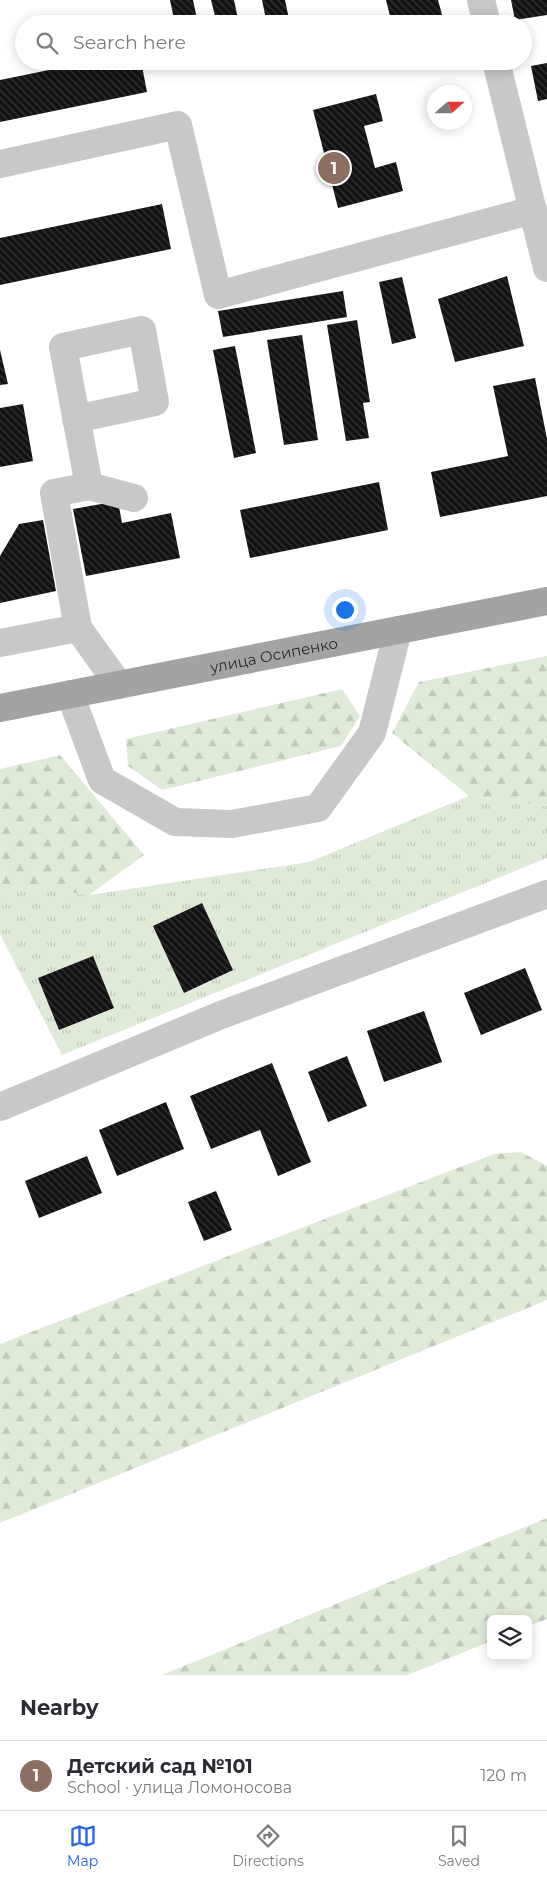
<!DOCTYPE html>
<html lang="en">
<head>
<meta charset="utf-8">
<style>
  :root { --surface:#fff; --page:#f7f7f7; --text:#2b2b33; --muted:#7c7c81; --line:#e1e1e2; --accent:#2563eb }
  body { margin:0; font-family:Montserrat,sans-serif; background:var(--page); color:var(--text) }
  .controls { position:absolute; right:15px; bottom:15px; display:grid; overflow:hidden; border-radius:8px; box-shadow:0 2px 12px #0003 }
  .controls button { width:45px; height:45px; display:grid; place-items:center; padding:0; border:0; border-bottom:1px solid var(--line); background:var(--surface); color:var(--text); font:25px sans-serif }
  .compass { position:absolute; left:427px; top:85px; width:45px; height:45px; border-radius:50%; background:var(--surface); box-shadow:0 2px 12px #0003; rotate:69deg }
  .you { position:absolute; left:344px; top:609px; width:18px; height:18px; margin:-12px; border:4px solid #fff; border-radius:50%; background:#1a73e8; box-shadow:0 0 0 8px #1a73e833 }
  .badge { display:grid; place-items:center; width:32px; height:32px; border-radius:50%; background:var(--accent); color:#fff; font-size:16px; font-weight:700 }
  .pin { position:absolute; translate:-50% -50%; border:2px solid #fff; box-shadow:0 1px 5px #0006 }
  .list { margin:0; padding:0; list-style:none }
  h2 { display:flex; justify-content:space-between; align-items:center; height:65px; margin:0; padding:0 20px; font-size:21px }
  h2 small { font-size:16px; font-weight:400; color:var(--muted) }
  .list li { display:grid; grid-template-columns:32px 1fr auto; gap:15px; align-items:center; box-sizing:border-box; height:70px; padding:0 20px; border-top:1px solid var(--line) }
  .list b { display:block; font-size:19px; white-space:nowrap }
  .list p { margin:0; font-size:16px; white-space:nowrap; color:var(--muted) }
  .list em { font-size:16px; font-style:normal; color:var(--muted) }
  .icon { flex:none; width:28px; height:28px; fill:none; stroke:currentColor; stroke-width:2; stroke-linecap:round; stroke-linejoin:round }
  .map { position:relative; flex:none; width:547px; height:1675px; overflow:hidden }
  .search { position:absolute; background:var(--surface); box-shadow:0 2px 12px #0003; left:15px; right:15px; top:15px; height:55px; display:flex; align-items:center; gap:12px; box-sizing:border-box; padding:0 18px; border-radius:28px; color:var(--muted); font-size:19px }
  .sheet { height:135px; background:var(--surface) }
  nav { display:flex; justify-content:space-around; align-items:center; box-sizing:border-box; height:70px; border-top:1px solid var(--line); background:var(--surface); font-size:14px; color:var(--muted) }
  nav a { display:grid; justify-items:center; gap:2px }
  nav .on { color:var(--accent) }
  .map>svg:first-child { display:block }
  .grass { fill:url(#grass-tufts) }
  .forest { fill:url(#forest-firs) }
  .building { fill:url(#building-back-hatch) }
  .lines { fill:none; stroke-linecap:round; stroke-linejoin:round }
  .minor { stroke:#c8c8c8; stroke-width:28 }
  .major { stroke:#a3a3a3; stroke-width:28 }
  .labels { text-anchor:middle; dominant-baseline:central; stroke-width:5; stroke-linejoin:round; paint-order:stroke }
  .street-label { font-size:15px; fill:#2b2b2b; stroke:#fff }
</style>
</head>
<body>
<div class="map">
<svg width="547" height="1675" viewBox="0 0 547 1675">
  <defs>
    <pattern id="grass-tufts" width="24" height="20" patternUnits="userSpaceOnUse" patternTransform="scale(1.25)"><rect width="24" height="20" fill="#e0ead8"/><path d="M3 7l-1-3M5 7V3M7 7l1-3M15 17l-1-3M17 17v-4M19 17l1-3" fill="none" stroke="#c0c9ba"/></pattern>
    <pattern id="forest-firs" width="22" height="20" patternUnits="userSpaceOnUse" patternTransform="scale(1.25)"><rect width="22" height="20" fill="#e0ead8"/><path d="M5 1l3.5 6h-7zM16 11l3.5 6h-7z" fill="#c0c9ba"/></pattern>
    <pattern id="building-back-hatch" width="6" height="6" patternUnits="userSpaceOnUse" patternTransform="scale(1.25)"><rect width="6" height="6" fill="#121212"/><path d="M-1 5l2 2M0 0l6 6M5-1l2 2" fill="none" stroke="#353535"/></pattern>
  </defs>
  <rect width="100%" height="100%" fill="#fff"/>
  <path class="grass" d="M469,796L547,806V858L62,1055L0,934V892L20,885L89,895L309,862Z"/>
  <g class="forest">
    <path d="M547,656V806L469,796L392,733L419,682Z"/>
    <path d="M342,689L360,716L341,746L162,790L128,766L126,739Z"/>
    <path d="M60,755L144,855L89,895L20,885L0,892V769Z"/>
    <path d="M521,1152L547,1166V1300L0,1523V1344L494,1154Z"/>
    <path d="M547,1518V1619L528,1626V1619H491V1641L408,1675H162Z"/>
  </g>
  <g class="building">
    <path d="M170,0H193L198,24H175Z"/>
    <path d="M211,0H234L239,24H217Z"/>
    <path d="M262,0H285L290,24H267Z"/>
    <path d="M386,0H438L444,22L437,24H392Z"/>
    <path d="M511,0H547V15L515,20Z"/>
    <path d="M93,61H141L147,92L0,122V80Z"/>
    <path d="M183,61H207V62L185,67Z"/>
    <path d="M547,63V99L538,101L531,66Z"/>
    <path d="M376,94L383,121L364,126L375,168L396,162L403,191L338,208L313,110Z"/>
    <path d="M162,204L171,249L0,285V238Z"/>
    <path d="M507,276L524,346L455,362L438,299Z"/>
    <path d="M402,277L416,338L392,344L379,282Z"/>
    <path d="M343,291L347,317L223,337L218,311Z"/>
    <path d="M357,320L370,402L363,403L369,438L346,441L327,325Z"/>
    <path d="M302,335L318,440L284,445L267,340Z"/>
    <path d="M235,346L256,453L234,458L213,350Z"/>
    <path d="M0,350L8,384L0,385Z"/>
    <path d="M535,378L547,439V496L440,517L431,472L508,456L493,386Z"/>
    <path d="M23,404L33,461L0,467V408Z"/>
    <path d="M379,482L388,530L250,558L240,510Z"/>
    <path d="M118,501L122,523L171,513L180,558L86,576L73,509Z"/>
    <path d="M43,520L56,591L0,603V556L19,524Z"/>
    <path d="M202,903L233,970L184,993L153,926Z"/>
    <path d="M93,956L114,1008L59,1030L38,978Z"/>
    <path d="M525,968L542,1010L481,1035L464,993Z"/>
    <path d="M424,1011L442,1062L384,1082L367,1031Z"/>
    <path d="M347,1056L367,1106L328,1122L308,1072Z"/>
    <path d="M272,1063L311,1162L278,1176L260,1130L211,1149L190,1096Z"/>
    <path d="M166,1102L184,1149L117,1176L99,1130Z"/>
    <path d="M87,1156L102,1193L39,1218L25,1181Z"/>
    <path d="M216,1191L232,1230L204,1241L188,1202Z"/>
  </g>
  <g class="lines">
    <g class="minor">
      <path d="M481,0L487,24"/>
      <path d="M496,61L547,268"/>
      <path d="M0,164L178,125L218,295L533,210"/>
      <path d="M76,419L155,402L142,330L63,347L89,486"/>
      <path d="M78,628L54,493L89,486L134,498"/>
      <path d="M0,643L78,628L119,685"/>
      <path d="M70,694L102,780L175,822L232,824L318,808L372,733L398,630"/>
      <path d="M0,1107L221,1015L547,894"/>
    </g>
    <path class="major" id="s1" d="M0,708L547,601"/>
  </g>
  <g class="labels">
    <g class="street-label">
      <text stroke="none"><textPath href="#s1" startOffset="279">улица Осипенко</textPath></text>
    </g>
  </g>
</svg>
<div class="controls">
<button><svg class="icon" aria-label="layers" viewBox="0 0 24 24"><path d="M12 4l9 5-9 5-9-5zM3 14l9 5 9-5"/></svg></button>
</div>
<svg class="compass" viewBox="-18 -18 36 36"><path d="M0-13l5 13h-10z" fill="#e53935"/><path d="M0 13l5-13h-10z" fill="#7c7c81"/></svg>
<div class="you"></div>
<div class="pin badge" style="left:334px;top:168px;background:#8d6e63">1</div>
<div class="search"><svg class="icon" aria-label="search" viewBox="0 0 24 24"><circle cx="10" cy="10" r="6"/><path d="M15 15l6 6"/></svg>Search here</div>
</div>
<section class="sheet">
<h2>Nearby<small></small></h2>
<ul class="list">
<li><span class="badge" style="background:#8d6e63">1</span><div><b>Детский сад №101</b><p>School · улица Ломоносова</p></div><em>120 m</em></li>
</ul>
</section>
<nav>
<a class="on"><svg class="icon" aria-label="map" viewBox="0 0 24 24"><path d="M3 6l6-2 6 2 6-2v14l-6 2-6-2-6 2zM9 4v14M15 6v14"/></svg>Map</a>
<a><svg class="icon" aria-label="directions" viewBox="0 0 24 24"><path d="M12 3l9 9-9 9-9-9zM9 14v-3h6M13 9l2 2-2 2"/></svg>Directions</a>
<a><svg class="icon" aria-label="saved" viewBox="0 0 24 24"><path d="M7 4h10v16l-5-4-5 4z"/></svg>Saved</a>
</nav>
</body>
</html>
